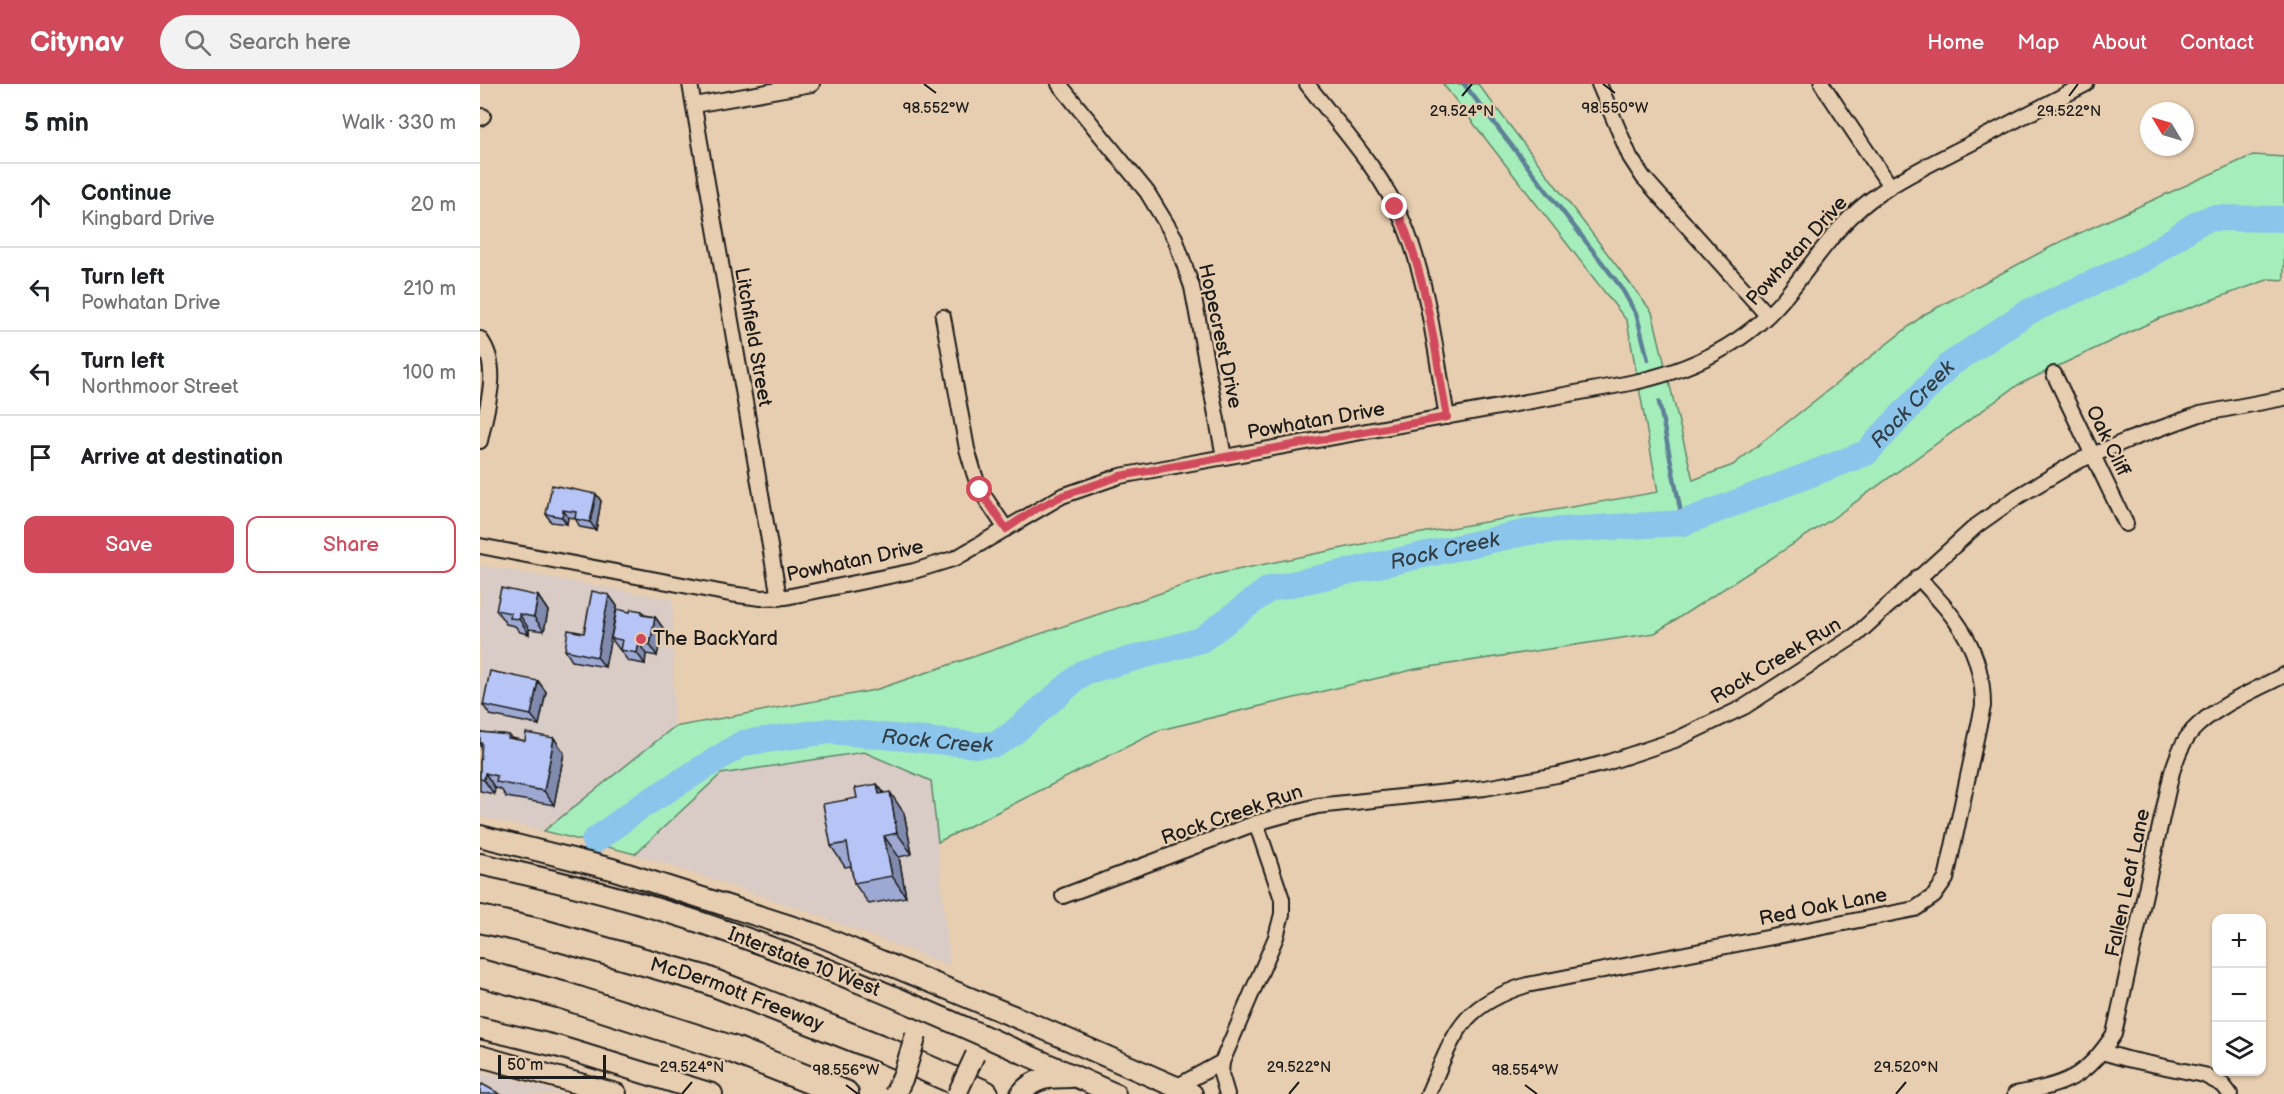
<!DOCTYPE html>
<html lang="en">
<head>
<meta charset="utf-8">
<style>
  :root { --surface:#fff; --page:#f2f2f2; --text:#202124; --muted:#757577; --line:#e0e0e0; --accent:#d1495b }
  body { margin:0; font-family:"Balsamiq Sans",sans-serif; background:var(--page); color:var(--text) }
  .controls { position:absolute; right:18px; bottom:18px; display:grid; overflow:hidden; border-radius:12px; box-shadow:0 2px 4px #0004 }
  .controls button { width:54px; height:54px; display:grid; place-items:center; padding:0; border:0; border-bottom:2px solid var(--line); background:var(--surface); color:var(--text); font:30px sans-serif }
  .compass { position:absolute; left:1660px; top:18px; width:54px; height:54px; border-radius:50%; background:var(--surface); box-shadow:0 2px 4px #0004; rotate:308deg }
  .scale { position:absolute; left:18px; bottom:15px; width:108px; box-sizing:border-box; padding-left:6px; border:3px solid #1c1c1c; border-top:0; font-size:16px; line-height:21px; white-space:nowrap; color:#1c1c1c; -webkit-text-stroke:4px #e8ceb0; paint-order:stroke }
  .stop { position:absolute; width:18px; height:18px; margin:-14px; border:4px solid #d1495b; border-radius:50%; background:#fff }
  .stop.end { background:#d1495b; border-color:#fff; box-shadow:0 2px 6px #0008 }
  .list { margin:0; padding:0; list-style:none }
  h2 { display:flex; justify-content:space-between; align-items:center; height:78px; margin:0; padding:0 24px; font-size:26px }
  h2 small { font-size:20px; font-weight:400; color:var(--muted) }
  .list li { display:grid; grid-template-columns:39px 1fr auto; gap:18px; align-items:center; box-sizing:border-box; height:84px; padding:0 24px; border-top:2px solid var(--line) }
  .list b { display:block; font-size:22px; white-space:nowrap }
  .list p { margin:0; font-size:20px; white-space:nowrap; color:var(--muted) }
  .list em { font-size:20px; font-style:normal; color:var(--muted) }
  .actions { display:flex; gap:12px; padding:18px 24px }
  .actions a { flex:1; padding:14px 0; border:2px solid var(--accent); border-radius:12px; text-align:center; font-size:21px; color:var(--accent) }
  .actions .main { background:var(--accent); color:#fff }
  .icon { flex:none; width:33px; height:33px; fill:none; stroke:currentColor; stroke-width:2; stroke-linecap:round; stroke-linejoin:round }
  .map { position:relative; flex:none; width:1804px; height:1010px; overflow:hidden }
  header { display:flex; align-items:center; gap:36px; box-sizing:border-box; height:84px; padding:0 30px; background:var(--accent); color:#fff }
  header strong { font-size:28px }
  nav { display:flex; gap:33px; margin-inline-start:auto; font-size:21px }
  .search { width:420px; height:54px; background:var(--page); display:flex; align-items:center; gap:15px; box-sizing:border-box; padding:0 21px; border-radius:33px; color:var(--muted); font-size:22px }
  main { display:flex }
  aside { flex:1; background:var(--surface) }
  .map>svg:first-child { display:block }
  .built { fill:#d9cbc5 }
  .green { fill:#a5eebb; stroke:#60856c; stroke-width:1.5 }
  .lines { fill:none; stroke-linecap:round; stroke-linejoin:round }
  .stream { stroke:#5f8198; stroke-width:4.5 }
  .river { stroke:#8cc5eb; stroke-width:26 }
  .minor-casing { stroke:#1c1c1c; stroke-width:18 }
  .secondary-casing { stroke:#1c1c1c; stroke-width:24 }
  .motorway-casing { stroke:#1c1c1c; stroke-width:30 }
  .minor { stroke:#e8ceb0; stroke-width:14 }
  .secondary { stroke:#e8ceb0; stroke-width:20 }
  .motorway { stroke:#e8ceb0; stroke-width:26 }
  .tertiary-bridge-casing { stroke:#1c1c1c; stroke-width:22; stroke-linecap:butt }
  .secondary-bridge-casing { stroke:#1c1c1c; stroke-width:24; stroke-linecap:butt }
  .tertiary-bridge { stroke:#e8ceb0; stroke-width:18 }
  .secondary-bridge { stroke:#e8ceb0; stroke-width:20 }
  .wall { fill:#9da9d3; stroke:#1c1c1c; stroke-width:1.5 }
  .shaded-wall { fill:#7f8aac; stroke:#1c1c1c; stroke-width:1.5 }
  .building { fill:#b6c5f5; stroke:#1c1c1c; stroke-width:1.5 }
  .route { stroke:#d1495b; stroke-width:8 }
  .ticks { fill:none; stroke:#1c1c1c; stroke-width:2 }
  .poi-dot { fill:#d1495b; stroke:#e8ceb0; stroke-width:2 }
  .labels { text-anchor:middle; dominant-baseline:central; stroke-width:4.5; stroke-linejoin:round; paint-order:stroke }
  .street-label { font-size:20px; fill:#1c1c1c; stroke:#e8ceb0 }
  .poi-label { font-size:20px; fill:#1c1c1c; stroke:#e8ceb0; text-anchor:start }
  .water-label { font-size:21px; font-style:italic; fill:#323e45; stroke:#e8ceb0 }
  .ticks-label { font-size:15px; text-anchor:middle; fill:#1c1c1c; stroke:#e8ceb0; stroke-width:4.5; stroke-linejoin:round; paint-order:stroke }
</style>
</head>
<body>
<header>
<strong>Citynav</strong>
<div class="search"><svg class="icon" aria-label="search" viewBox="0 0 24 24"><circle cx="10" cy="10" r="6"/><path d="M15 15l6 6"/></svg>Search here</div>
<nav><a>Home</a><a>Map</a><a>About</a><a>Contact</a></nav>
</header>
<main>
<aside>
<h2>5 min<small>Walk · 330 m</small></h2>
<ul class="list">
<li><svg class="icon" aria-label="ahead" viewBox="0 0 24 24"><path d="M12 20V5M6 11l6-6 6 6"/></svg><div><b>Continue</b><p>Kingbard Drive</p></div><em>20 m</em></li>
<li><svg class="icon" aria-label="left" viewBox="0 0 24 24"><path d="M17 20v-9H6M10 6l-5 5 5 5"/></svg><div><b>Turn left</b><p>Powhatan Drive</p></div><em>210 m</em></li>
<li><svg class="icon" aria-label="left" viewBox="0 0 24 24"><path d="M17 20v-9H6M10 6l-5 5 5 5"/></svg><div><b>Turn left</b><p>Northmoor Street</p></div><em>100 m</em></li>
<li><svg class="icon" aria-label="arrive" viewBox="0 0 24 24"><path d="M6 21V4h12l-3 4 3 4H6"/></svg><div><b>Arrive at destination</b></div></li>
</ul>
<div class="actions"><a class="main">Save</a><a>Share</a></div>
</aside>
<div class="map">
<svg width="1804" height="1010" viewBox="0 0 1804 1010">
  <rect width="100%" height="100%" fill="#e8ceb0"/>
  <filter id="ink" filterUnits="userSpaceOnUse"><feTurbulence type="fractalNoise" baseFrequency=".0167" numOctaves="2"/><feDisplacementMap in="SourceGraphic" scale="12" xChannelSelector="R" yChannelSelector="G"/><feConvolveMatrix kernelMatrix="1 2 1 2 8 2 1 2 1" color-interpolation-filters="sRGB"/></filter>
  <g filter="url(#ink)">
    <g class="built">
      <path d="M0,481L193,515L194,643L64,747L0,733Z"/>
      <path d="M384,668L451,697L470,882L329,828L155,770L241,690Z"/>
      <path d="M0,987L61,1003L85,1010H0Z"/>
    </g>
    <path class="green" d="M963,0H998L1172,228L1213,396L1253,381L1445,230L1582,157L1773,71L1804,73V196L1790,195L1678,235L1538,301L1349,437L1175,549L936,585L680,646L458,758L451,697L384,668L241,690L155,770L64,747L194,643L395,606L737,490L907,455L1178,408L1147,237Z"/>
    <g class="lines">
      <g class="stream">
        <path d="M984,0L1141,203L1157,232L1168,276"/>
        <path d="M1179,318L1203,439"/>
      </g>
      <path class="river" id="s1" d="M114,757L160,723L263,659L350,647L497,661L516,660L532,650L604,588L721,556L789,505L1048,448L1203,439L1386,369L1468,282L1546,229L1663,176L1718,139L1732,134L1804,135"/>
      <defs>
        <g id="minor">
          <path d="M210,0L299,514"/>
          <path d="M579,0L667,108L695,154L712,203L744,373"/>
          <path d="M827,0C861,44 902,88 924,140C948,198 956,271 967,333"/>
          <path d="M1119,0L1150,73L1163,93L1287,231"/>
          <path d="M1342,0L1410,102"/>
          <path d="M214,21L332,0"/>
          <path d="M0,34L3,32"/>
          <path d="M463,233L487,365L494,389L500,406L526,445"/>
          <path d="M0,255C22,284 6,325 0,357"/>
          <path d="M1574,290L1646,440"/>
          <path d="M0,462L250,510L281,514L306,513L434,487L476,474L582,412L640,392L1145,300C1207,288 1263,263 1305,213C1336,176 1359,136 1400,109C1426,91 1456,77 1484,63C1524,42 1565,21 1606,0"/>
          <path d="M583,812L776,739L837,722L1005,704L1077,691L1126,679L1195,656L1264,623L1376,551L1496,442L1537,413L1596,378L1648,356L1720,330L1804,314"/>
          <path d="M1622,968L1647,975L1724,991L1743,1001L1750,1010"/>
          <path d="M742,978L796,853L802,830V815L776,739"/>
          <path d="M696,1003L742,978L741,990L747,1010"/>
          <path d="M948,1010C975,950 979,922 1047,901L1435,825L1454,812L1466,795L1503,622C1503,563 1476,534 1438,493"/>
          <path d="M1535,1010C1586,1000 1605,995 1634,950L1692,688C1697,673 1702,658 1713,646C1734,623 1776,606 1804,591"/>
        </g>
        <g id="secondary">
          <path d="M0,752L132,785L338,851L557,942L712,1010"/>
          <path d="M0,780C69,795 139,812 207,834C354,882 494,948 635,1010"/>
          <path d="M0,944L80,963L232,1010"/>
          <path d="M0,972L136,1010"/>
          <path d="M541,1010C554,993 570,993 591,993"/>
        </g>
        <g id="motorway">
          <path id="s2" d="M0,835L62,849L224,895L407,967L505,1010"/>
          <path d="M0,889L82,911L254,966L365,1010"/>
        </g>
      </defs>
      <use href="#minor" class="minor-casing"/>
      <use href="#secondary" class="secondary-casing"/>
      <use href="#motorway" class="motorway-casing"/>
      <use href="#minor" class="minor"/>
      <use href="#secondary" class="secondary"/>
      <use href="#motorway" class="motorway"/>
      <defs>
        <path id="tertiary-bridge" d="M477,1010L495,971"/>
        <path id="secondary-bridge" d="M415,1010L423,993L436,951"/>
      </defs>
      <use href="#tertiary-bridge" class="tertiary-bridge-casing"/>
      <use href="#secondary-bridge" class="secondary-bridge-casing"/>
      <use href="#tertiary-bridge" class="tertiary-bridge"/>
      <use href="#secondary-bridge" class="secondary-bridge"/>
    </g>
    <g class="wall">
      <path d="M116,410L121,417L116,446L100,443L95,434L88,433L87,440L71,438L66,430Z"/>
      <path d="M129,511L137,522L125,583L92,577L85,566L104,549Z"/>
      <path d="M58,512L68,527L64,547L49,545V550L40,548L35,542L26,540L16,526Z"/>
      <path d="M162,527L165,531L175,533L183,544L177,572L166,570L165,580L148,577L140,566L139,565L131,554L150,528Z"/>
      <path d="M58,597L66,608L59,641L10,631L3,621Z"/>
      <path d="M0,648L29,651L32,654L45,657L74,654L84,669L74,721L26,713L21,705L15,704L14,710L0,707V679L2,664L0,662Z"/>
      <path d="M397,700L404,709L424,729L432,770L419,773L426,813L389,820L374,799L371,782L365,783L351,762L377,714Z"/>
    </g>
    <g class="shaded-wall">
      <path d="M116,410L121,417L116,446L110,438Z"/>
      <path d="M83,426L88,433L87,440L82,433Z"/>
      <path d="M129,511L137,522L125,583L117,573Z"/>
      <path d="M58,512L68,527L64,547L54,533Z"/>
      <path d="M39,530L49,545V550L39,535Z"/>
      <path d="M175,533L183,544L177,572L170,561Z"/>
      <path d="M159,559L166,570L165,580L157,569Z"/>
      <path d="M58,597L66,608L59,641L51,631Z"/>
      <path d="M74,654L84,669L74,721L64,707Z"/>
      <path d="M5,689L15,704L14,710L4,696Z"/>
      <path d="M397,700L412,721L399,710Z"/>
      <path d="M410,708L424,729L432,770L417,749Z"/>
      <path d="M404,752L419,773L426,813L412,792Z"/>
    </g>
    <g class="building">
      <path d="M72,401L116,410L110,438L95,435L96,428L83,426L82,433L66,430Z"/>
      <path d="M21,504L58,512L54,533L39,530V535L30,534L31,529L16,526Z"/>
      <path d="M112,507L129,511L117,573L85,566L88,546L104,549Z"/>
      <path d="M137,525L150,528L151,525L162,527V531L175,533L170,561L159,559L157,569L140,566L142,556L131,554Z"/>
      <path d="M10,587L58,597L51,631L3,621Z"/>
      <path d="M0,648L29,651L28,654L45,657L46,649L74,654L64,707L16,698L17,692L5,689L4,696L0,695V679L2,659H0Z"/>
      <path d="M397,700L399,710L410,708L417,749L404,752L412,792L374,799L367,759L351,762L343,720L377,714L375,704Z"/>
      <path d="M2,1000L20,1010H0V1004Z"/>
    </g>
  </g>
  <g class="lines" filter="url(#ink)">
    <path class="route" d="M500,406L526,445L554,426L582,412L640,392L967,333C954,263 947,187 915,123"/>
  </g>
  <path class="ticks" d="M444,0L456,9M1123,0L1135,9M982,12L992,0M1589,12L1598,0M366,1001L378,1010M1045,1001L1057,1010M202,1010L212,998M809,1010L819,998M1416,1010L1426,998"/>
  <circle class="poi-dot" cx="161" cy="555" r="6"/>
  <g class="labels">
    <g class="street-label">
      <text transform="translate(1317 167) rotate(-48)">Powhatan Drive</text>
      <text transform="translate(740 252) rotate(78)">Hopecrest Drive</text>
      <text transform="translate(273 253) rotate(80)">Litchfield Street</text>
      <text transform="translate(836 337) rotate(-10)">Powhatan Drive</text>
      <text transform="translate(1628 357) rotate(64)">Oak Cliff</text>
      <text transform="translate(375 477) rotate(-12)">Powhatan Drive</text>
      <text transform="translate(1296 577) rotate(-31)">Rock Creek Run</text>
      <text transform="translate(752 731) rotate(-19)">Rock Creek Run</text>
      <text transform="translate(1648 799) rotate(-78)">Fallen Leaf Lane</text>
      <text transform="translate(1343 823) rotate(-11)">Red Oak Lane</text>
      <text transform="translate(324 878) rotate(21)">Interstate 10 West</text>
      <text stroke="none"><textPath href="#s2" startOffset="268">McDermott Freeway</textPath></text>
    </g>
    <g class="poi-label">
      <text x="173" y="555">The BackYard</text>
    </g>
    <g class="water-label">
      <text stroke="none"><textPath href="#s1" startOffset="1437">Rock Creek</textPath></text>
      <text stroke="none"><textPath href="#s1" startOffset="933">Rock Creek</textPath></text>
      <text stroke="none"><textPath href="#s1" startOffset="374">Rock Creek</textPath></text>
    </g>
  </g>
  <g class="ticks-label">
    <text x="456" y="29">98.552°W</text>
    <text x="1135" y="29">98.550°W</text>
    <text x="982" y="32">29.524°N</text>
    <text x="1589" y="32">29.522°N</text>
    <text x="212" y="988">29.524°N</text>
    <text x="819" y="988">29.522°N</text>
    <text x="1426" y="988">29.520°N</text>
    <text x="366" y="991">98.556°W</text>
    <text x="1045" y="991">98.554°W</text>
  </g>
</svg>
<div class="controls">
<button>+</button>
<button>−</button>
<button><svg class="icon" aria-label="layers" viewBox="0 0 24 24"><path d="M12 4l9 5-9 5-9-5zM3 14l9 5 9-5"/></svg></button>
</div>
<svg class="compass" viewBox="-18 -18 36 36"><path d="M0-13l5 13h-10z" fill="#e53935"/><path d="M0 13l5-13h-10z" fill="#757577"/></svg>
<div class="scale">50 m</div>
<div class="stop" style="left:500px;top:406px"></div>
<div class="stop end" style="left:915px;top:123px"></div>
</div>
</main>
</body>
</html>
